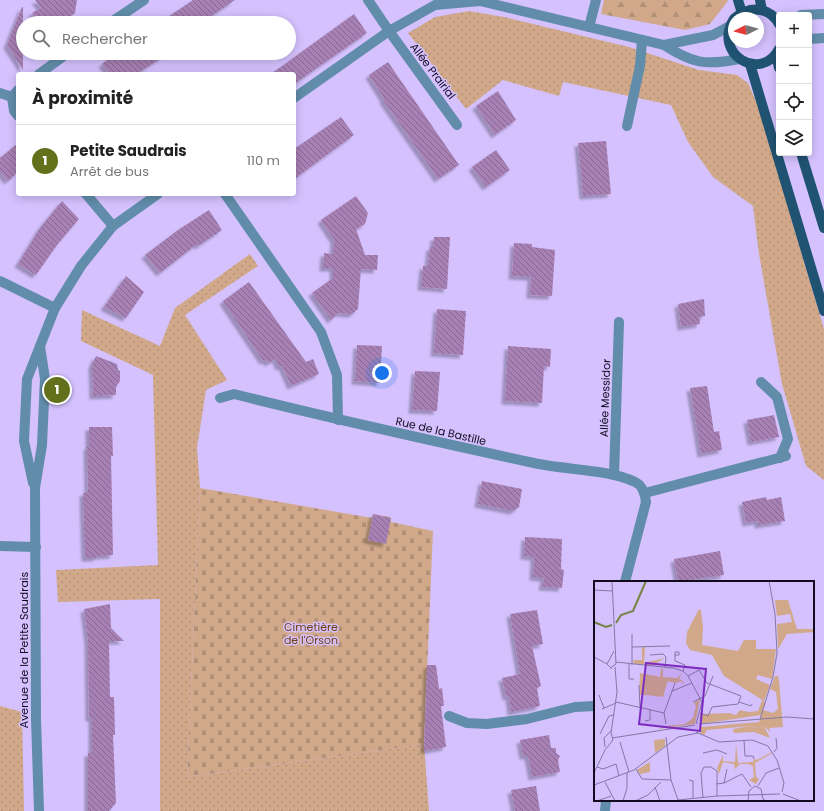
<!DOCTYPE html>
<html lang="fr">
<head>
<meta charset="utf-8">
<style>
  :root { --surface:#fff; --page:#f6f6f6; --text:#222; --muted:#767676; --line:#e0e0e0; --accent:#63711c }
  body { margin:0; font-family:Poppins,sans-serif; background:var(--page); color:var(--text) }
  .controls { position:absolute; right:12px; top:12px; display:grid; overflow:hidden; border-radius:4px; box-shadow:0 2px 10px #0003 }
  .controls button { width:36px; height:36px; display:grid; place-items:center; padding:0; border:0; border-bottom:1px solid var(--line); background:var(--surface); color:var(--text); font:20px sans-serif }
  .compass { position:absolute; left:728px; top:12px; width:36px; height:36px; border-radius:50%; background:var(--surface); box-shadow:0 2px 10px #0003; rotate:264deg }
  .you { position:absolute; left:382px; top:373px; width:14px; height:14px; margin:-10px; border:3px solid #fff; border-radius:50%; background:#1a73e8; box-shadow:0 0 0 6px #1a73e833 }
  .badge { display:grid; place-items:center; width:26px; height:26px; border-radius:50%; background:var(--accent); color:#fff; font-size:13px; font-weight:700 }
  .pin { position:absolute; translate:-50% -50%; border:2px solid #fff; box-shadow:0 1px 4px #0006 }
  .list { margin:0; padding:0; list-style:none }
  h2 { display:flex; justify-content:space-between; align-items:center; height:52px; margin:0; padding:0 16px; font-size:17px }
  h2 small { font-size:13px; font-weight:400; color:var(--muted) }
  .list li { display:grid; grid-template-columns:26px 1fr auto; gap:12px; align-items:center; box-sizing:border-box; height:72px; padding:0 16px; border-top:1px solid var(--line) }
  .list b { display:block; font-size:15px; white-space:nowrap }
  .list p { margin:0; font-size:13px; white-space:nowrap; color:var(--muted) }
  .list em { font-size:13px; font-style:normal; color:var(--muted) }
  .icon { flex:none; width:22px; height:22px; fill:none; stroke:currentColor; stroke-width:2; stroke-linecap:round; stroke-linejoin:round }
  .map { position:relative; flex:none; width:824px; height:811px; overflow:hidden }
  .search { position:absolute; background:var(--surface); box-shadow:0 2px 10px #0003; left:16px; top:16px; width:280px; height:44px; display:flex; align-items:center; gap:10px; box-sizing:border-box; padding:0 14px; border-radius:22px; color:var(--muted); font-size:15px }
  .panel { position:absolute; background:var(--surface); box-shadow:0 2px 10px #0003; left:16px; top:72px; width:280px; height:124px; border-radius:4px }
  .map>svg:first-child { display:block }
  .grass { fill:url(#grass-dots) }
  .forest { fill:url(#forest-firs) }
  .cemetery { fill:url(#cemetery-stones) }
  .building { fill:url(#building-back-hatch); filter:url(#shadow) }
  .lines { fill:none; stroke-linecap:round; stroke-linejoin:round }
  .minor { stroke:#618daa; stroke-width:10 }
  .major { stroke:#205372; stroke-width:10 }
  .labels { text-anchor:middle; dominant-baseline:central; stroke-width:3; stroke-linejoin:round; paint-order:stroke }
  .street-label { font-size:11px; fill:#120a1f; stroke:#d4c1fe }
  .park-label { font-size:11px; fill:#713e0c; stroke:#d4c1fe }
  .inset-river { fill:none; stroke:#778346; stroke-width:2 }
  .inset-road { fill:none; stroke:#8678a5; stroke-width:1 }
  .view { fill:#7b2cbf; fill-opacity:0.15; stroke:#7b2cbf; stroke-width:2 }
  .inset-edge { fill:none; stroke:#120a1f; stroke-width:2 }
</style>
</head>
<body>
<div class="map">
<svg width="824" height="811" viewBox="0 0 824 811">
  <defs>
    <pattern id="grass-dots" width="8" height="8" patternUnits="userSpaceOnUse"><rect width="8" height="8" fill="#d1a98a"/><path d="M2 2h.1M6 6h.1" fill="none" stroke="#b29077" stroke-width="1.8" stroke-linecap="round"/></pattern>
    <pattern id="forest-firs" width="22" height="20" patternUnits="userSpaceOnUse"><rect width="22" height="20" fill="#d1a98a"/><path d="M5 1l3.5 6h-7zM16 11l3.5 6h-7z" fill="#b29077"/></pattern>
    <pattern id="cemetery-stones" width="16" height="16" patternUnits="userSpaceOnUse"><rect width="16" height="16" fill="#d1a98a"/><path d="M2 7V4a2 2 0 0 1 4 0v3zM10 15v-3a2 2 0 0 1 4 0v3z" fill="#b29077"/></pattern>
    <pattern id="building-back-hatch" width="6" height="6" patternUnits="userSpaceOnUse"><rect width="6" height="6" fill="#a881b4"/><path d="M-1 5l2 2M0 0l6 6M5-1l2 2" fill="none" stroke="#876892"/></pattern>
    <filter id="shadow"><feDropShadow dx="-3.5" dy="3.5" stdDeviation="1" flood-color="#0004"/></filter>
  </defs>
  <rect width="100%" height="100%" fill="#d4c1fe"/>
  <g class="grass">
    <path d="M469,11L504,17L629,47L699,70L737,75L748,83L758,106L824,329V480L806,466L782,384L759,254L753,206L713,177L688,142L671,105L563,82L559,96L503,80L466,109L408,33L435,17Z"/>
    <path d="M250,254L258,266L185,315L227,380L206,390L197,448L200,488L187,777L424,744L429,811H160V599L58,602L56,570L158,565L153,375L81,341L82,310L160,346L175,308Z"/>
    <path d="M0,706L22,712L24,811H0Z"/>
  </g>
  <path class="forest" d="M604,0H727L728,1L710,24L685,30L601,14Z"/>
  <path class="cemetery" d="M200,488L372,518L373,514L389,517L391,518V522L433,531L424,744L187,777Z"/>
  <g class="building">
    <path d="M35,0H77L75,13L61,23H39L32,13L41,8Z"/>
    <path d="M193,0H235L201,23H159Z"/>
    <path d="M22,7H23V70L7,45Z"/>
    <path d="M354,14L367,33L294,84V74H271Z"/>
    <path d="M116,53H168L137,74H110L102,64Z"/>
    <path d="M388,62L459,165L438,179L383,100L384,99L369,75Z"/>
    <path d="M498,91L516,120L495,135L476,106Z"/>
    <path d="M341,117L354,135L294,179V149Z"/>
    <path d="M606,141L611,194L583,196L578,143Z"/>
    <path d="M18,143V172L8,181L0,172V158Z"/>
    <path d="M496,150L510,170L486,187L472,167Z"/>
    <path d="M356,196L368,213L365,224L356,229L365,255H378L377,270L361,269L358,309L352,314L338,313L331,320L312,293L333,278V268H323L324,253L333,254L334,240L321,220Z"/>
    <path d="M62,201L79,219L57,245L36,275L18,264L40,228Z"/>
    <path d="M209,210L222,230L198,246L197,244L160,273L145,255L178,230Z"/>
    <path d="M434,237H450L447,289L421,287L423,266H428L430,247H433Z"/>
    <path d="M514,243L532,244V247L555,250L552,296L530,295L531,277L512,276Z"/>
    <path d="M126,276L144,292L126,318L104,307Z"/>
    <path d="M249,282L306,362L313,359L319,374L291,386L282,366L279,367L276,359L268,363L266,360L263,361L223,301Z"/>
    <path d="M704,299L705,316L699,317L700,324L681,327L678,304Z"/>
    <path d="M437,309L466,311L463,355L434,353Z"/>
    <path d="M357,345L382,346L380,383L355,381Z"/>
    <path d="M508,346L551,349L550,367L544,366L542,403L505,401Z"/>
    <path d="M96,356L117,364L118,370L120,371V381L116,387V395L93,396L92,365Z"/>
    <path d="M415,371L440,372L437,411L412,410Z"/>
    <path d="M707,386L714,432L719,431L722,450L701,454L690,388Z"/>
    <path d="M774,415L779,437L751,442L747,420Z"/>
    <path d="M89,427H112L113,456H111L113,555L98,556L96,558H85L83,493L88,492L87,447L89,446Z"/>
    <path d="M482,481L522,489L519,507L513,511L478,504Z"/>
    <path d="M766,497L767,500L781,497L785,521L758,525V521L746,523L742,502Z"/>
    <path d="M373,514L391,518L386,544L368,540Z"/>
    <path d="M525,537L562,539L561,569L564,570L562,588L542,587L544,578L533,577L534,557L524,556Z"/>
    <path d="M720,551L724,575L678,582L674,559Z"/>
    <path d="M110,604L111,628L124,641H109L110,697H114L115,735H113L116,803L109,811H88V753H92V718H89L88,641L84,609Z"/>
    <path d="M537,610L543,644L532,646L541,686L537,688L540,706L511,712L509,696L506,697L502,678L520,674L510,614Z"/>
    <path d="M427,665H436L439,689L442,688L444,706H441L446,747L424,751Z"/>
    <path d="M549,735L551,748H556V753L560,756L558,760L560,772L532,777L528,756H523L520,740Z"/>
    <path d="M536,786L540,811H515L511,790Z"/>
  </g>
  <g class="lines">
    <g class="minor">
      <path d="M368,0L389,31L457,125"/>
      <path d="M801,15L824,14"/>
      <path d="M110,23L144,0"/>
      <path d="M589,27L596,0"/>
      <path d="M809,39L824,38"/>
      <path d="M664,45L713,35L730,26"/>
      <path d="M39,74L68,53"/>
      <path d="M18,90L12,97L14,111L18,116"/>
      <path d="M0,93L12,97"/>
      <path d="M294,98L389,31L435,5L480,1L664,45C692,63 705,66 739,59"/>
      <path d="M627,126L640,66L642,40"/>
      <path d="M86,194L113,226"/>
      <path d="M225,194L321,332L337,375L338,420"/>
      <path d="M0,281L55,308"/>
      <path d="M761,382L777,397L788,439L780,458"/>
      <path d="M220,398L234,394C333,419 433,441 534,463C564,470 609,469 635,482C642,485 645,494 646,502L625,582"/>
      <path d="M614,475L619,322"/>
      <path d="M33,483L24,441L27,379L55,308L81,266L113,226L158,194"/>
      <path d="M645,493L786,456"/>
      <path d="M0,546L36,547"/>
      <path d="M449,716L467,723L487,724L527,719L575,707L595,706"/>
      <path d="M39,811L36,719L35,488L42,445L45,379L40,346"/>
      <path d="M605,811L606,800"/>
    </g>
    <g class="major">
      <path d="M738,0L742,13"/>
      <path d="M760,0L762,10"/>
      <path d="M735,18C749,6 769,6 779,24"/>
      <path d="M734,19C712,54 761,83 779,49"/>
      <path d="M776,55L779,68"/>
      <path d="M750,64L824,311"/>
      <path d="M801,153L824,228"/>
    </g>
  </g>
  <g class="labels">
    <g class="street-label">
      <text transform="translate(433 71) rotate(53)">Allée Prairial</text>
      <text transform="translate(605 398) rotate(-88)">Allée Messidor</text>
      <text transform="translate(441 431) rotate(13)">Rue de la Bastille</text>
      <text transform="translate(24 650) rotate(-90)">Avenue de la Petite Saudrais</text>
    </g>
    <g class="park-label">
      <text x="311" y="627">Cimetière<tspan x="311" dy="13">de l'Orson</tspan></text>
    </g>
  </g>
  <g transform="translate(594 581)">
    <rect width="220" height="220" fill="#d4c1fe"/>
    <path d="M181,19H194L203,48H220V51L193,53L184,68L183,43L198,41L196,33L183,35ZM105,28L107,29L109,47L108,64L144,70L150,59H162V68H182L178,98L164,94L162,98L176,104L170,120L130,95L118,74L96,69L92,62L93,51ZM48,66H51L50,82L71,77L59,84L40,83L39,79H48ZM67,88H69V96L83,97L88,92L85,98L88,99L91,105L87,100L82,102L53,97V114H45L46,92L66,96ZM106,118L101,143L64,148L71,145L91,143L99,137L102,125L100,122ZM156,145L159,147L170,145L176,157L160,151L140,152L139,148ZM142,162L144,182L159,181L160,178L163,179L178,171V172L161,182L162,196L165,198L162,203L155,199L160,196L159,185L154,183H146L141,188L142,195L140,183L129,181L125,193L123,187L129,174V180L141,181ZM56,181V191L46,193L43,189Z" fill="#d1a98a"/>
    <path d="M181,95H184L185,100L189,146L175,147L176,151L170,145L159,147L156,145L113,149L110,154L106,152L107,146L165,141L167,134L106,143V133L135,132L142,134L146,129L155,131L164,130L168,119L172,122L169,129L179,132L184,128L182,111L176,108Z" fill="#d1a98a"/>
    <path d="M53,96L74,99L69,116L53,114Z" fill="#d1a98a"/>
    <path d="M71,158V165L61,172L60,159Z" fill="#d1a98a"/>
    <path class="inset-river" d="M0,41L12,46L18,44M22,42L27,34L39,30L52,0"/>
    <path class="inset-road" d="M0,9L18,10M38,66L76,65M81,71H85V74H81ZM56,74L69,73L72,76L71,87M81,74V80L91,84L89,90M0,76L13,83M22,81L79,87L89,90L94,95L108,121L102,143M35,83V98H40M38,84V53M16,87L22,83L18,0M18,88L13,83L20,70M94,95L105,89L113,102L147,115L144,123L118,126L114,135L106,132M45,104L46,127M78,110L98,102M5,114L10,127M22,121L70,132M99,121L111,115L119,95M145,121L157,125L158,123M8,128L22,122M166,138L179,96L183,72L181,33L175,0M51,140L56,139V128M72,143L70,132L81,102M105,143L193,136L220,138M102,151L125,161L158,159L174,165L183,179L190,202L188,211M6,153L15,135L20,134M72,156L77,199L84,219M18,157L101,144M150,159L151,175H159L160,178M26,161L35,191M11,166L10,157L17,150M180,171L183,167L182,157M109,172L123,169L133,173M3,186L9,188L22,183L25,195M42,188L48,198L77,199M0,192L11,169L19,159L17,152L23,111L21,86M95,199L99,200V218M11,201L21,220M130,202L133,188M122,203L130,202L148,193L157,206M0,204L40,189L84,156L104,152M164,205L172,192L185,187M61,206L66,220M189,213L207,220M109,217L107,192L110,186H117L123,190V215M84,219L123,215L186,213M3,220L17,215M29,220L33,207V192M41,220L54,214L67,201M154,220L155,210L161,205L167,208L169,218L172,220"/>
    <path class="view" d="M52,82L112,88L106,150L45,143Z"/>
    <rect width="220" height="220" class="inset-edge"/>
  </g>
</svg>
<div class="controls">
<button>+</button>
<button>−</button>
<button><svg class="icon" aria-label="locate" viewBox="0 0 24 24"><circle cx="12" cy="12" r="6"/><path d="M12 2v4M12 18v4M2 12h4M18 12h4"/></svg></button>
<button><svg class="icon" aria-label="layers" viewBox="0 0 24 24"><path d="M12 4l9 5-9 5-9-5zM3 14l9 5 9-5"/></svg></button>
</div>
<svg class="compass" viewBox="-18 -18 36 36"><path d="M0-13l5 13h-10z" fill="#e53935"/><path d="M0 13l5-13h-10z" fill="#767676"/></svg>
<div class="you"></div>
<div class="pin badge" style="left:57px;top:390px">1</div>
<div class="search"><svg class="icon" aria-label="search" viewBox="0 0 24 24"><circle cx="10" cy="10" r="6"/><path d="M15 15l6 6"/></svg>Rechercher</div>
<section class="panel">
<h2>À proximité<small></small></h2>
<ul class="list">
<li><span class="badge">1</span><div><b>Petite Saudrais</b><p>Arrêt de bus</p></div><em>110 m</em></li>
</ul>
</section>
</div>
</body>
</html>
